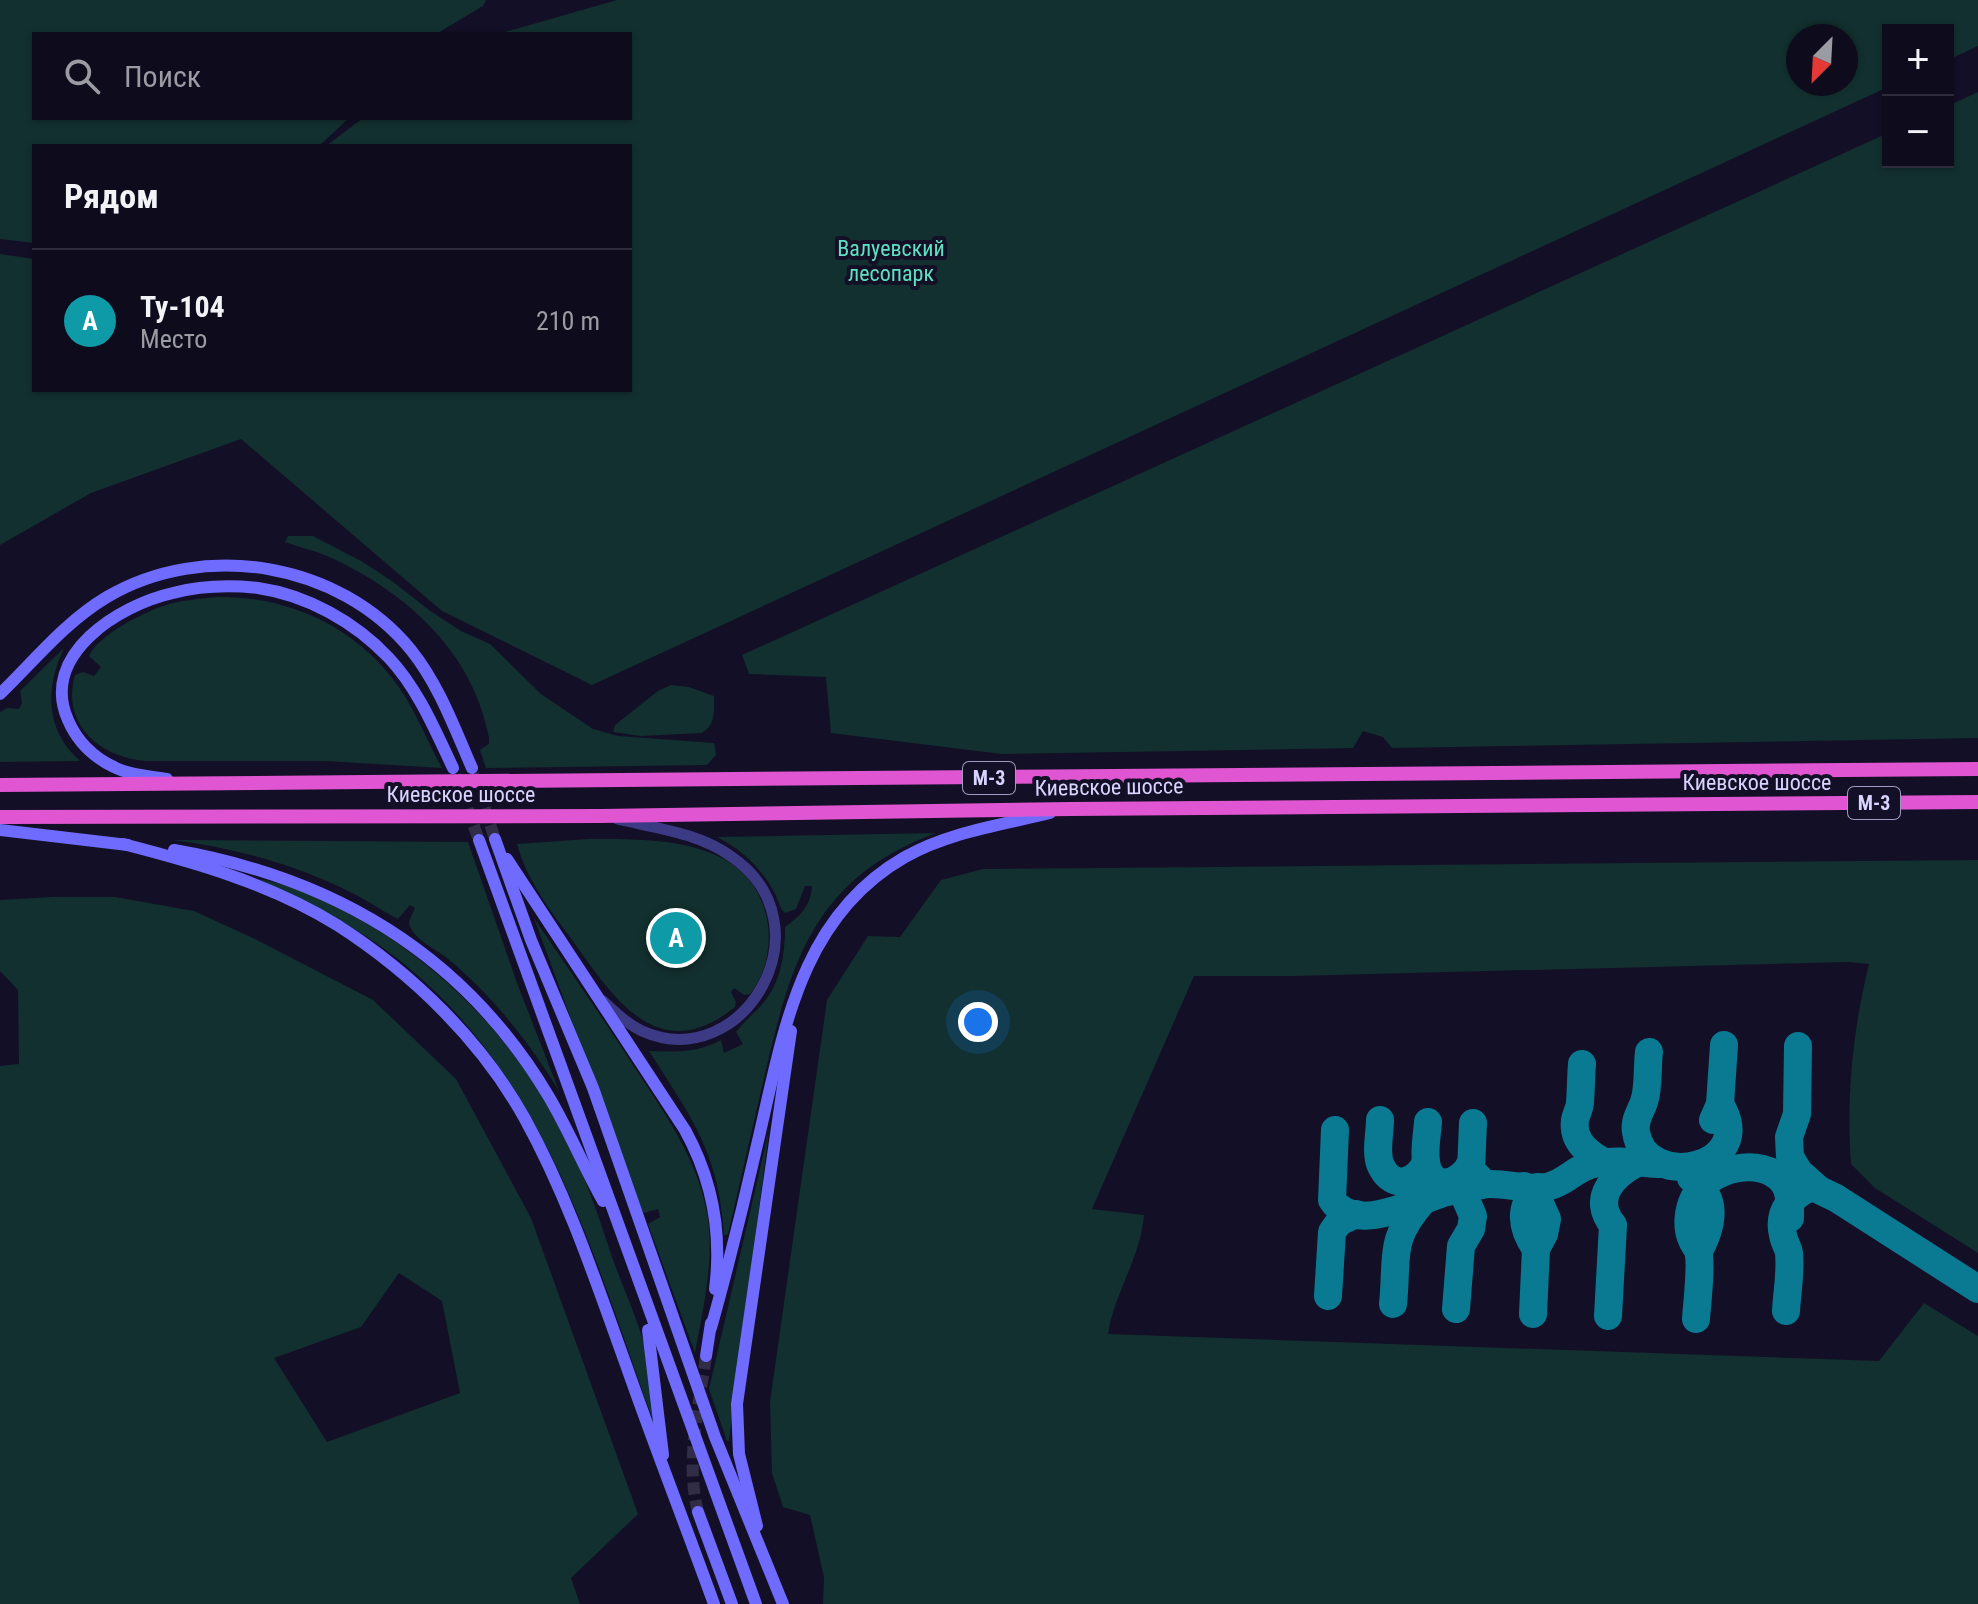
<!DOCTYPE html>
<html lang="ru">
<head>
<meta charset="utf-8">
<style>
  :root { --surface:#0e0b1c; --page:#171425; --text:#f1f3f6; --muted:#9b9ba3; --line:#2e2b3b; --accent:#1a73e8 }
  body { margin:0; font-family:"Roboto Condensed",sans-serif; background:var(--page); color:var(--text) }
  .controls { position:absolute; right:24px; top:24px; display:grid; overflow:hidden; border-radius:0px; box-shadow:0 2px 6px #0004 }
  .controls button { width:72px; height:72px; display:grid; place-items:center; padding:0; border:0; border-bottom:2px solid var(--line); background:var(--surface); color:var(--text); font:40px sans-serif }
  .compass { position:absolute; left:1786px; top:24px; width:72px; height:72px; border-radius:50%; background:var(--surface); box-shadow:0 2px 6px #0004; rotate:204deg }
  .you { position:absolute; left:978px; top:1022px; width:28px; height:28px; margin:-20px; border:6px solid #fff; border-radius:50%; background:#1a73e8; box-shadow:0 0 0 12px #1a73e833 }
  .badge { display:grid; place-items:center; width:52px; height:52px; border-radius:50%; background:var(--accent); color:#fff; font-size:26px; font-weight:700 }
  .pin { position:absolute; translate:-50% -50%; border:4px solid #fff; box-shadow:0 2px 8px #0006 }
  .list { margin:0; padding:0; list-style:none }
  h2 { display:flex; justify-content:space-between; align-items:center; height:104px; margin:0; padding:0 32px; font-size:34px }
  h2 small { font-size:26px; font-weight:400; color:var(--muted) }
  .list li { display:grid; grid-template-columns:52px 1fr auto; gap:24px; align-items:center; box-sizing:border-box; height:144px; padding:0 32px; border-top:2px solid var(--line) }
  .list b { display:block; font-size:30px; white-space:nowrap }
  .list p { margin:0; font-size:26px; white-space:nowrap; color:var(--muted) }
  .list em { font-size:26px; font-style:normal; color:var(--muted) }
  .icon { flex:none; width:44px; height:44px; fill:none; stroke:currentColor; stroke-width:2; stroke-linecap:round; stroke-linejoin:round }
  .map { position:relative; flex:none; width:1978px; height:1604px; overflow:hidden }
  .search { position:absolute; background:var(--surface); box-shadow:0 2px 6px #0004; left:32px; top:32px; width:600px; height:88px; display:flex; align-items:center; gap:20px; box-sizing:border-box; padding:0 28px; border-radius:0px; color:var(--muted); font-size:30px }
  .panel { position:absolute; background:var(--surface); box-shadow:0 2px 6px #0004; left:32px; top:144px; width:600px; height:248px; border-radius:0px }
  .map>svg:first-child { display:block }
  .green { fill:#12302f; fill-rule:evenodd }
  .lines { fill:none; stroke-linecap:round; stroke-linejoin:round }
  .taxiway { stroke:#0a7a92; stroke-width:28 }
  .secondary-tunnel { stroke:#312d47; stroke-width:12; stroke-dasharray:12 6; stroke-linecap:butt }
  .tertiary { stroke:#3d3a85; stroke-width:11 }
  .secondary { stroke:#6f6bff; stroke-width:12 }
  .trunk { stroke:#e055d1; stroke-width:14 }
  .labels { text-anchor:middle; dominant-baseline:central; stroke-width:8; stroke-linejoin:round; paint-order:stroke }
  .shield { fill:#130f26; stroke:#9e99be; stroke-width:2 }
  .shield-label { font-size:20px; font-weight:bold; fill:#d9d4ff }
  .park-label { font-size:22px; fill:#5fe0c0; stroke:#130f26 }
  .street-label { font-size:22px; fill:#d9d4ff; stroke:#130f26 }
</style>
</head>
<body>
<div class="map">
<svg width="1978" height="1604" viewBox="0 0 1978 1604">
  <rect width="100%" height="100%" fill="#130f26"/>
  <g class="green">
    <path d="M0,0H486L483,6L436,34H34V118H349L319,146H34V243L0,239Z"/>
    <path d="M617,0H1978V46L1948,60V30H1888V87L592,685L442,611L241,439L91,493L0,545V254L34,259V390H630V146H326L363,118H630V34H498ZM1798,36H1846V84H1798Z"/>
    <path d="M1978,92V738L1392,748L1383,737L1363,731L1353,748L1002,754L831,733L826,677L749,674L742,655L1888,133V162H1948V106Z"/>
    <path d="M288,536H313L361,561L392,581L429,610L461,631L490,644L541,694L593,729L618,736L714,743L716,755L707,765L486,768L480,750L489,744V738C473,651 405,591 327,556C313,550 299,547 285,542Z"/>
    <path d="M216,597C287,595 357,627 398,686C416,711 427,741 442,768L326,761H145C99,757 61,724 75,675L83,672L94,676L101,667L89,656C98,635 144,612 166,605C182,600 199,599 216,597Z"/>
    <path d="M64,648C45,688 45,730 80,761L0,762V712L7,708L19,709L22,703L20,691Z"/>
    <path d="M671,685L689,687L714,696C714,711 716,724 702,733L640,736L613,732L615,725L658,691Z"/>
    <path d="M936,833C815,878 792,959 765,1074C753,1126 741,1178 729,1230L727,1235H724C719,1152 691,1117 649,1051C675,1052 698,1053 721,1040L724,1053L743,1044L736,1032C744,1021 755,1013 763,1003C781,983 785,953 785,927C800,916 811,906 812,886H805L796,909L785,913C778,906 778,898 773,890C759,866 742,850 717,837Z"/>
    <path d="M588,839C655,839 755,836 768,925C771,949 765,975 750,994L744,995L734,988L731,992L736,1002L735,1007C660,1068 615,1000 575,944C551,911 528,883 517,844Z"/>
    <path d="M173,840L468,842L517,983L559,1091C529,1042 492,995 447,958C436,949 409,937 409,921L415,908L410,905L398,919C382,911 367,900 350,892C294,864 235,848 173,840Z"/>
    <path d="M1978,860V1253L1875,1188L1851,1164C1846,1097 1853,1029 1869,964L1848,962L1293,976H1194L1092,1209L1144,1215C1141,1256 1114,1294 1108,1334L1879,1361L1924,1303L1978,1336V1604H823L824,1577L810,1515L783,1507L772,1473L770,1402L827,1000L868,936L900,937L941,880L983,869Z"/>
    <path d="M258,879C295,885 331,903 364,922C450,972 519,1047 565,1136C584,1173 598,1214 611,1254C623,1288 639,1322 648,1357C654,1379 654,1406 656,1429C595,1262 551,1087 409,968C364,930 311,904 258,879Z"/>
    <path d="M52,897H115L194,911L253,938L373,1000L456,1079L531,1218L638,1514L571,1578L580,1604H0V1066L19,1064L18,990L0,971V900ZM399,1273L442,1301L460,1393L327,1442L274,1358L361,1327Z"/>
    <path d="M534,918C567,967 601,1015 633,1065C664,1112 700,1162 708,1219C714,1265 703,1308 695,1353L648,1224L660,1217L658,1209L644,1213L641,1210Z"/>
    <path d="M769,1130L729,1441H727L709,1389Z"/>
  </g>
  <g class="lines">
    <g class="taxiway">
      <path d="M1798,1046L1797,1114L1789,1137L1790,1157L1799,1172L1817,1188"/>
      <path d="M1649,1052C1647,1067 1649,1088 1644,1102C1640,1113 1634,1120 1636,1132C1645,1192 1760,1169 1720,1104"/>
      <path d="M1582,1064C1581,1076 1581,1089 1580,1102C1580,1108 1576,1114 1575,1120C1572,1142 1589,1154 1606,1163"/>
      <path d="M1380,1120C1380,1133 1375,1154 1381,1166C1393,1191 1416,1183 1426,1162"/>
      <path d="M1713,1120L1720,1104L1724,1045"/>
      <path d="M1428,1122C1427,1135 1424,1150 1426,1162C1431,1193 1460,1185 1471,1163"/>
      <path d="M1473,1123L1471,1170L1479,1178"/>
      <path d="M1335,1130L1332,1200C1356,1236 1417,1200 1447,1192C1460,1189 1475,1186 1489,1184C1508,1183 1531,1192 1550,1186C1566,1182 1577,1167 1594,1164C1615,1159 1640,1163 1661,1164"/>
      <path d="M1691,1178C1718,1198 1713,1225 1699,1251"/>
      <path d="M1446,1183L1464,1195L1473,1216L1471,1229L1461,1246L1456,1309"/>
      <path d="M1524,1186L1539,1201L1547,1219L1544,1234L1536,1249L1533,1314"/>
      <path d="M1536,1249C1521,1228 1518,1207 1538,1187"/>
      <path d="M1328,1296L1332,1232L1339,1222L1356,1214"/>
      <path d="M1393,1304C1398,1256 1388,1241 1422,1202"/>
      <path d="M1786,1311C1787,1292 1791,1272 1789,1253C1788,1247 1784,1242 1783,1235C1777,1212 1792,1194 1813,1187L1836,1198L1978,1289"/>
      <path d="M1608,1316L1613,1225C1591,1199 1613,1175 1637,1163"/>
      <path d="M1696,1319C1697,1304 1702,1263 1698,1251C1697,1247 1693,1244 1692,1240C1686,1228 1688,1210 1694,1198C1708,1168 1762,1155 1783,1182C1791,1192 1790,1207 1790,1218"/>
    </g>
    <g class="secondary-tunnel">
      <path d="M473,774L495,839"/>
      <path d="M455,775L479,840"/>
      <path d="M698,1512C685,1461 699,1407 706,1356"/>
    </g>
    <path class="tertiary" d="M603,1001C615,1012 627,1024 642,1031C743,1076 831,926 732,857C699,833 656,828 617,819"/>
    <g class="secondary">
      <path d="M0,694C35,660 65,622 107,597C204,540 339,562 411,650C439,685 454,727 472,768"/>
      <path d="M167,779C149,776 129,775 114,767C93,757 77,741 68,720C39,655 119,605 173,593C200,586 230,585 258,588C307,595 355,622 389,658C418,689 435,730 453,768"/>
      <path d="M0,830L128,845"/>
      <path d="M495,839L531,940L593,1088L715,1437L783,1604"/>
      <path d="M479,840L756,1604"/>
      <path d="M123,844C197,863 271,884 337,925C412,973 482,1041 525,1119C568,1197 596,1282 626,1365C654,1445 685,1524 714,1604"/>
      <path d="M174,850C335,878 464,954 549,1097C569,1131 584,1167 603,1201"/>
      <path d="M507,859L685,1130C712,1179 722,1234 715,1289"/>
      <path d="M711,1328C728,1267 743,1207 757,1145C783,1036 798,918 905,857C949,832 1001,825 1050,813"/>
      <path d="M648,1330L663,1455"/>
      <path d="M706,1356L711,1323"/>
      <path d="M698,1512L732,1604"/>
      <path d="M757,1526L739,1454L737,1404L791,1031"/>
    </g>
    <g class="trunk">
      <path d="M0,785L1978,769"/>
      <path d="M0,817L601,816L1071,809L1978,802"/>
    </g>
  </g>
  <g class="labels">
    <g class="shield">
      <rect x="963" y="762" width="52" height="32" rx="6"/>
      <rect x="1848" y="787" width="52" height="32" rx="6"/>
    </g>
    <g class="shield-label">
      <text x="989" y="778">М-3</text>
      <text x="1874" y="803">М-3</text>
    </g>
    <g class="park-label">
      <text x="891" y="248">Валуевский<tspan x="891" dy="25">лесопарк</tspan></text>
    </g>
    <g class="street-label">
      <text x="1757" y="782">Киевское шоссе</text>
      <text transform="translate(1109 787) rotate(-1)">Киевское шоссе</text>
      <text x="461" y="794">Киевское шоссе</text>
    </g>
  </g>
</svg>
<div class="controls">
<button>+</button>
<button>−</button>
</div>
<svg class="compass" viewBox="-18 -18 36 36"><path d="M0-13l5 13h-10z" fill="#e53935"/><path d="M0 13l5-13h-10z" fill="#9b9ba3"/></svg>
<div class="you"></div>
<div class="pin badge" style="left:676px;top:938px;background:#0f9aa8">A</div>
<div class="search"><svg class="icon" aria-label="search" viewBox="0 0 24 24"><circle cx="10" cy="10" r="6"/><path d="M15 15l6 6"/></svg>Поиск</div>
<section class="panel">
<h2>Рядом<small></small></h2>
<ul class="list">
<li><span class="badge" style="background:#0f9aa8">A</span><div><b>Ту-104</b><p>Место</p></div><em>210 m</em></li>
</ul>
</section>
</div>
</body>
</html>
